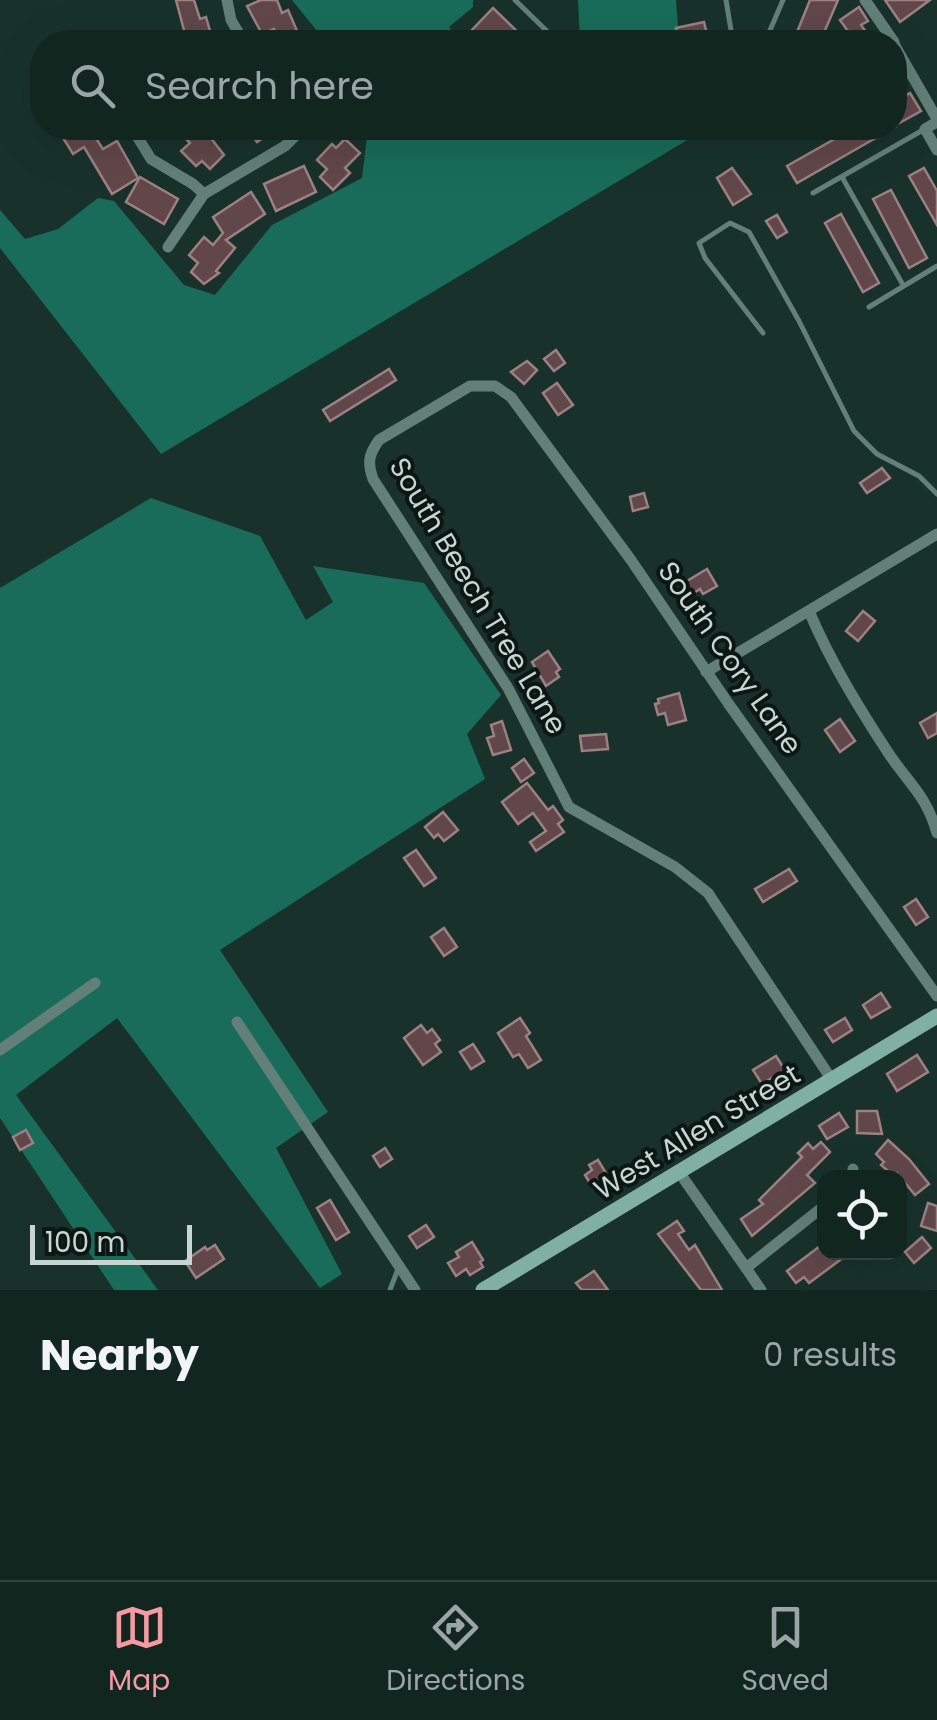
<!DOCTYPE html>
<html lang="en">
<head>
<meta charset="utf-8">
<style>
  :root { --surface:#122620; --page:#1b2e29; --text:#f1f3f6; --muted:#9ca5a5; --line:#31433e; --accent:#f49aa1 }
  body { margin:0; font-family:Poppins,sans-serif; background:var(--page); color:var(--text) }
  .controls { position:absolute; right:30px; bottom:30px; display:grid; overflow:hidden; border-radius:20px; box-shadow:0 10px 40px #0002 }
  .controls button { width:90px; height:90px; display:grid; place-items:center; padding:0; border:0; border-bottom:2px solid var(--line); background:var(--surface); color:var(--text); font:50px sans-serif }
  .scale { position:absolute; left:30px; bottom:25px; width:162px; box-sizing:border-box; padding-left:10px; border:5px solid #c7d6d1; border-top:0; font-size:28px; line-height:35px; white-space:nowrap; color:#c7d6d1; -webkit-text-stroke:8px #0c1714; paint-order:stroke }
  .list { margin:0; padding:0; list-style:none }
  h2 { display:flex; justify-content:space-between; align-items:center; height:130px; margin:0; padding:0 40px; font-size:42px }
  h2 small { font-size:32px; font-weight:400; color:var(--muted) }
  .icon { flex:none; width:55px; height:55px; fill:none; stroke:currentColor; stroke-width:2; stroke-linecap:round; stroke-linejoin:round }
  .map { position:relative; flex:none; width:937px; height:1290px; overflow:hidden }
  .search { position:absolute; background:var(--surface); box-shadow:0 10px 40px #0002; left:30px; right:30px; top:30px; height:110px; display:flex; align-items:center; gap:25px; box-sizing:border-box; padding:0 35px; border-radius:40px; color:var(--muted); font-size:38px }
  .sheet { height:290px; background:var(--surface) }
  nav { display:flex; justify-content:space-around; align-items:center; box-sizing:border-box; height:140px; border-top:2px solid var(--line); background:var(--surface); font-size:28px; color:var(--muted) }
  nav a { display:grid; justify-items:center; gap:5px }
  nav .on { color:var(--accent) }
  .map>svg:first-child { display:block }
  .forest { fill:#186c59 }
  .building { fill:#614749; stroke:#9d8182; stroke-width:2.5 }
  .lines { fill:none; stroke-linecap:round; stroke-linejoin:round }
  .lane { stroke:#628077; stroke-width:5 }
  .street { stroke:#628077; stroke-width:11 }
  .secondary { stroke:#7fb0a1; stroke-width:15 }
  .labels { text-anchor:middle; dominant-baseline:central; stroke-width:8; stroke-linejoin:round; paint-order:stroke }
  .street-label { font-size:28px; fill:#c7d6d1; stroke:#0c1714 }
</style>
</head>
<body>
<div class="map">
<svg width="937" height="1290" viewBox="0 0 937 1290">
  <rect width="100%" height="100%" fill="#18322b"/>
  <g class="forest">
    <path d="M292,0H473V7L449,27L459,42H326Z"/>
    <path d="M578,0H676L679,42H580Z"/>
    <path d="M368,128H736L728,132L689,139L161,454L0,248V210L25,239L58,229L98,198L114,201L184,285L215,295L272,225L362,178Z"/>
    <path d="M151,498L260,536L306,620L333,602L313,566L424,583L501,695L467,734L485,779L220,950L328,1112L276,1148L342,1274L320,1288L117,1018L16,1095L158,1290H114L0,1118V588Z"/>
  </g>
  <g class="building">
    <path d="M176,0H194L200,19L206,17L212,38L183,42L181,35L185,34Z"/>
    <path d="M261,0H277L282,13L288,10L297,31L278,40L274,29L262,34L247,6Z"/>
    <path d="M810,0H838L820,42H793Z"/>
    <path d="M885,0H930L900,22Z"/>
    <path d="M859,7L868,21L861,25L873,42H837L850,34L840,20Z"/>
    <path d="M493,8L528,42H483L471,31Z"/>
    <path d="M704,22L709,42H679L676,28Z"/>
    <path d="M910,93L921,111L894,126V102Z"/>
    <path d="M57,128H89L103,149L117,141L138,178L112,194L84,147L73,154Z"/>
    <path d="M191,128H203L224,155L210,169L202,161L196,166L181,151L190,143L182,135Z"/>
    <path d="M247,128H278L257,142Z"/>
    <path d="M854,128H893L797,183L787,166Z"/>
    <path d="M345,139L360,153L345,168L350,173L333,190L320,177L327,169L317,160L332,144L336,148Z"/>
    <path d="M304,166L316,192L276,211L264,184Z"/>
    <path d="M732,168L751,194L733,205L717,178Z"/>
    <path d="M924,168L937,191V225L909,176Z"/>
    <path d="M140,177L178,199L164,224L126,202Z"/>
    <path d="M891,190L927,258L909,268L873,199Z"/>
    <path d="M251,192L265,214L226,240L235,248L216,271L219,273L204,284L191,272L198,263L189,255L204,237L213,245L223,233L213,217Z"/>
    <path d="M841,214L879,283L863,292L825,223Z"/>
    <path d="M777,215L787,232L777,238L766,221Z"/>
    <path d="M556,350L565,363L554,371L544,359Z"/>
    <path d="M527,361L537,370L524,384L511,372Z"/>
    <path d="M389,369L396,380L330,421L323,410Z"/>
    <path d="M557,383L573,405L558,415L543,393Z"/>
    <path d="M882,468L890,478L867,493L860,483Z"/>
    <path d="M644,493L648,507L633,511L630,497Z"/>
    <path d="M707,569L717,586L703,594L700,589L689,596L682,584Z"/>
    <path d="M863,611L875,621L858,641L846,631Z"/>
    <path d="M548,651L560,669L556,672L559,677L546,686L532,662Z"/>
    <path d="M679,693L686,720L668,725L665,713L658,715L655,704L659,703L658,699Z"/>
    <path d="M937,713V733L928,738L920,723Z"/>
    <path d="M840,719L855,741L840,752L825,730Z"/>
    <path d="M502,721L511,750L493,755L487,738L494,736L491,725Z"/>
    <path d="M606,734L608,749L582,751L580,736Z"/>
    <path d="M524,759L534,773L521,782L512,768Z"/>
    <path d="M527,783L548,810L553,806L563,820L558,824L564,832L536,851L530,842L546,831L533,813L518,824L502,802Z"/>
    <path d="M443,812L458,830L444,841L438,834L434,838L425,827Z"/>
    <path d="M416,850L436,878L424,886L404,858Z"/>
    <path d="M789,869L797,881L763,902L755,889Z"/>
    <path d="M916,899L928,917L916,925L904,907Z"/>
    <path d="M444,928L457,947L444,956L431,937Z"/>
    <path d="M881,993L890,1007L871,1018L863,1005Z"/>
    <path d="M520,1018L530,1033L526,1036L541,1060L528,1068L519,1054L513,1057L498,1033Z"/>
    <path d="M845,1018L852,1030L833,1042L825,1030Z"/>
    <path d="M421,1025L427,1033L432,1029L440,1040L435,1044L441,1052L423,1065L404,1038Z"/>
    <path d="M473,1044L484,1061L471,1069L460,1052Z"/>
    <path d="M917,1055L928,1072L897,1091L887,1074Z"/>
    <path d="M776,1056L785,1070L762,1084L753,1070Z"/>
    <path d="M857,1111H877L882,1134L857,1133Z"/>
    <path d="M839,1113L848,1127L827,1139L819,1126Z"/>
    <path d="M26,1130L33,1143L20,1150L13,1137Z"/>
    <path d="M888,1140L909,1159L929,1184L915,1195L897,1173L894,1176L881,1165L884,1162L876,1154Z"/>
    <path d="M821,1142L830,1152L807,1175L815,1183L752,1236L741,1219L763,1204L759,1200L802,1157L798,1153L808,1143L813,1149Z"/>
    <path d="M385,1148L392,1159L380,1167L373,1156Z"/>
    <path d="M598,1160L609,1178L593,1188L585,1175L592,1170L589,1165Z"/>
    <path d="M330,1200L349,1232L336,1240L317,1208Z"/>
    <path d="M928,1203L937,1206V1231L921,1226Z"/>
    <path d="M677,1221L684,1231L678,1234L689,1250L695,1245L722,1290H701L658,1234Z"/>
    <path d="M426,1225L434,1237L417,1248L409,1236Z"/>
    <path d="M922,1237L931,1248L914,1263L905,1252Z"/>
    <path d="M472,1242L483,1260L480,1262L483,1267L470,1275L466,1269L456,1276L448,1263L459,1257L456,1252Z"/>
    <path d="M824,1243V1252H851L809,1283L804,1277L796,1283L787,1271Z"/>
    <path d="M215,1245L224,1259L196,1278L185,1261L205,1247L207,1250Z"/>
    <path d="M594,1271L608,1290H582L576,1283Z"/>
  </g>
  <g class="lines">
    <g class="lane">
      <path d="M515,0L558,42"/>
      <path d="M726,0L733,42"/>
      <path d="M765,42L783,0"/>
      <path d="M842,177L903,285"/>
      <path d="M813,193L923,130"/>
      <path d="M869,307L937,266"/>
      <path d="M763,333L705,258L699,243L730,223L749,232L799,321L854,431L877,454L919,476L937,494"/>
      <path d="M390,1290L398,1269"/>
    </g>
    <g class="street">
      <path d="M227,0L231,20L244,42"/>
      <path d="M865,0L894,42"/>
      <path d="M894,44L937,119"/>
      <path d="M937,122L925,129L937,150"/>
      <path d="M132,128L151,159L193,184L204,194"/>
      <path d="M168,247L204,194L285,146L303,128"/>
      <path d="M809,611C830,661 859,708 889,754C910,785 926,795 937,833"/>
      <path d="M706,672L937,534"/>
      <path d="M237,1022L415,1290"/>
      <path d="M0,1050L95,983"/>
      <path d="M832,1080L708,893L675,867L569,807L508,688L373,479C367,462 369,454 379,440L470,386H495L511,397L631,560L728,703L937,996"/>
      <path d="M679,1172L746,1268"/>
      <path d="M852,1178L853,1169"/>
      <path d="M761,1290L746,1268L824,1206"/>
    </g>
    <path class="secondary" d="M483,1290L937,1016"/>
  </g>
  <g class="labels">
    <g class="street-label">
      <text transform="translate(478 596) rotate(59)">South Beech Tree Lane</text>
      <text transform="translate(730 658) rotate(55)">South Cory Lane</text>
      <text transform="translate(697 1132) rotate(-31)">West Allen Street</text>
    </g>
  </g>
</svg>
<div class="controls">
<button><svg class="icon" aria-label="locate" viewBox="0 0 24 24"><circle cx="12" cy="12" r="6"/><path d="M12 2v4M12 18v4M2 12h4M18 12h4"/></svg></button>
</div>
<div class="scale">100 m</div>
<div class="search"><svg class="icon" aria-label="search" viewBox="0 0 24 24"><circle cx="10" cy="10" r="6"/><path d="M15 15l6 6"/></svg>Search here</div>
</div>
<section class="sheet">
<h2>Nearby<small>0 results</small></h2>
<ul class="list">
</ul>
</section>
<nav>
<a class="on"><svg class="icon" aria-label="map" viewBox="0 0 24 24"><path d="M3 6l6-2 6 2 6-2v14l-6 2-6-2-6 2zM9 4v14M15 6v14"/></svg>Map</a>
<a><svg class="icon" aria-label="directions" viewBox="0 0 24 24"><path d="M12 3l9 9-9 9-9-9zM9 14v-3h6M13 9l2 2-2 2"/></svg>Directions</a>
<a><svg class="icon" aria-label="saved" viewBox="0 0 24 24"><path d="M7 4h10v16l-5-4-5 4z"/></svg>Saved</a>
</nav>
</body>
</html>
